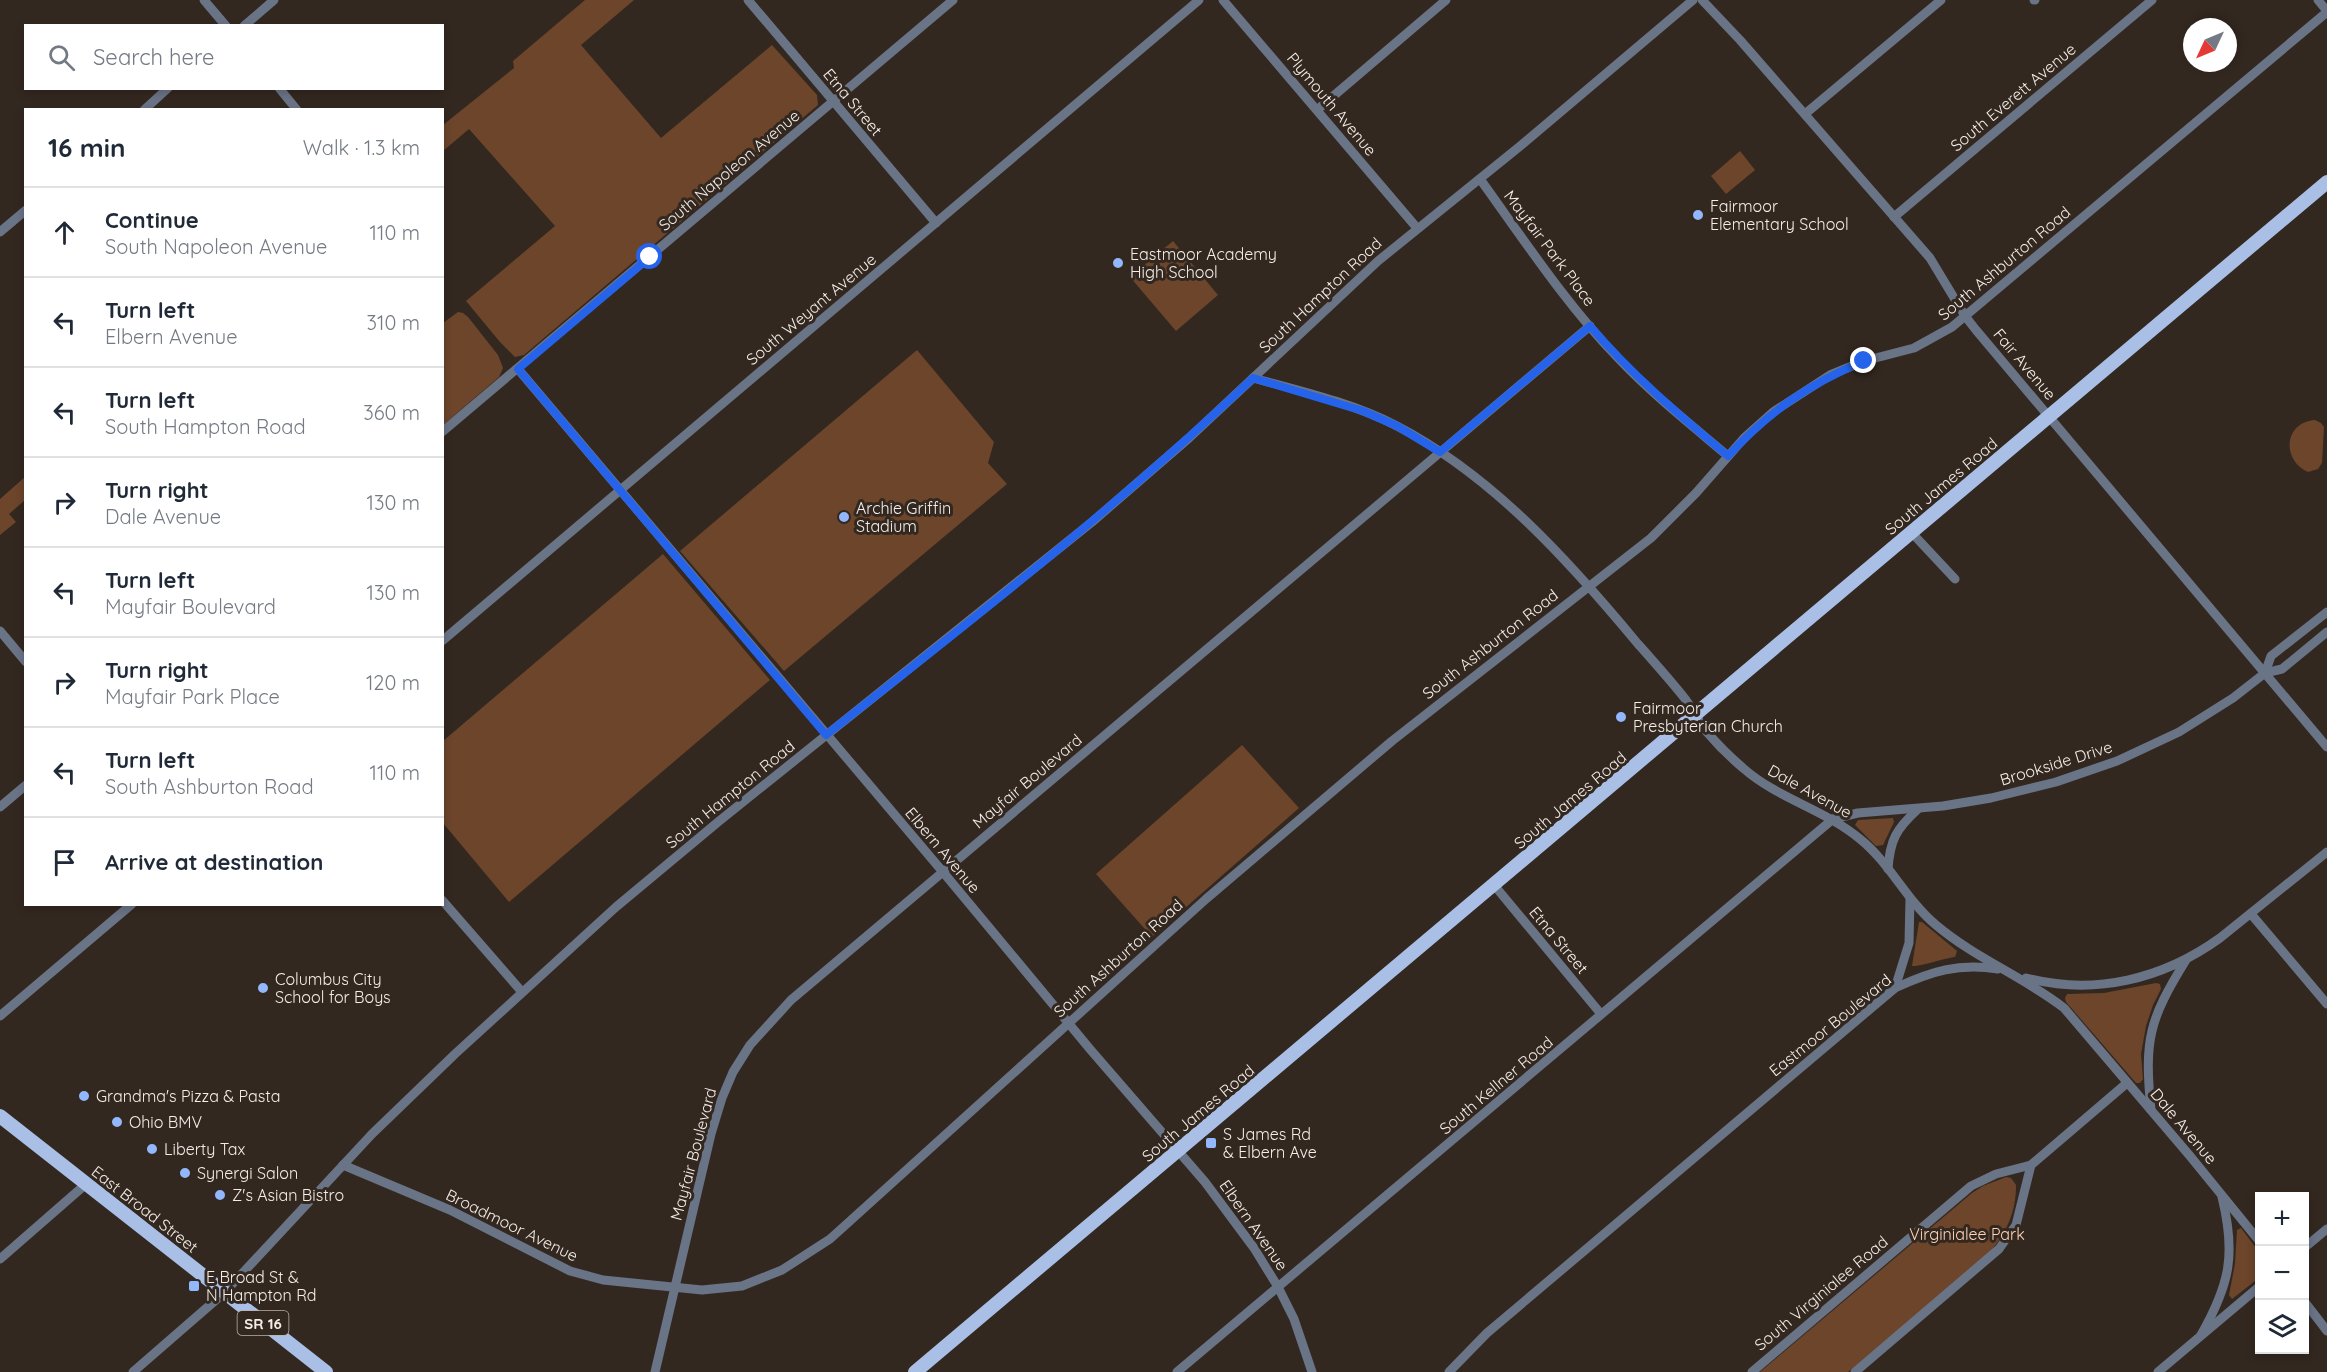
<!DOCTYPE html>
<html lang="en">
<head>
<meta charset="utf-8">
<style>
  :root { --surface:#fff; --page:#f2f2f3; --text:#1f2937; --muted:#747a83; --line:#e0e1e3 }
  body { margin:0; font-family:Quicksand,sans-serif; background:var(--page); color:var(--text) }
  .controls { position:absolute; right:18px; bottom:18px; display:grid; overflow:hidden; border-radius:0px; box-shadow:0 3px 9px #0003 }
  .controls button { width:54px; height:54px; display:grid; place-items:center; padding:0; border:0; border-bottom:2px solid var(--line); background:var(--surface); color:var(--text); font:30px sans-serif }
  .compass { position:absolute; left:2183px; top:18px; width:54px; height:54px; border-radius:50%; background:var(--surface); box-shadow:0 3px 9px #0003; rotate:226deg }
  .stop { position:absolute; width:18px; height:18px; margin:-14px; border:4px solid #2563eb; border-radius:50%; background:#fff }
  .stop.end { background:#2563eb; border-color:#fff; box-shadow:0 2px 6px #0008 }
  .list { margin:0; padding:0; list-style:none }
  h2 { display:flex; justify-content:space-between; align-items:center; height:78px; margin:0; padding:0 24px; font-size:26px }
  h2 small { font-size:20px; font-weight:400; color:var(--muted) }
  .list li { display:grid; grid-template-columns:39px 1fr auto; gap:18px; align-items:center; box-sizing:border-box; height:90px; padding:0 24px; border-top:2px solid var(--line) }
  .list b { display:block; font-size:22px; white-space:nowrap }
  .list p { margin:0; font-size:20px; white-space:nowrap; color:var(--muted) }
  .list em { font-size:20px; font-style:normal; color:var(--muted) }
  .icon { flex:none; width:33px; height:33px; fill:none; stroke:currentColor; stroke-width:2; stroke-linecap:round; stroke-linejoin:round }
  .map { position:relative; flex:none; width:2327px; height:1372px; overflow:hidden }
  .search { position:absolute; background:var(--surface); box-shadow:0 3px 9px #0003; left:24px; top:24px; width:420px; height:66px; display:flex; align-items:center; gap:15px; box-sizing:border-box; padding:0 21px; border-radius:0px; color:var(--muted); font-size:22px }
  .panel { position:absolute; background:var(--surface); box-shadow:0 3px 9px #0003; left:24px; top:108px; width:420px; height:798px; border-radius:0px }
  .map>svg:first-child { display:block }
  .green { fill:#6c452b }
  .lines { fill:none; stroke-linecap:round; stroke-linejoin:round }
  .street { stroke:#6a7487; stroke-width:9 }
  .primary { stroke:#a9bfe6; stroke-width:14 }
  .route { stroke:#2563eb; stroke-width:8 }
  .poi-dot { fill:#92b7fd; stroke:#332820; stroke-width:2 }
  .labels { text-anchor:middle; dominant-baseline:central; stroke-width:6; stroke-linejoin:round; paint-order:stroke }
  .shield { fill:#332820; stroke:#bab2ac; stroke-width:1.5 }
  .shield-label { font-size:15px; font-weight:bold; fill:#f4ede8 }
  .street-label { font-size:16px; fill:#f4ede8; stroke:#332820 }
  .poi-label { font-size:16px; fill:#f4ede8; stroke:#332820; text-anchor:start }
  .park-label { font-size:16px; fill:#fed3b8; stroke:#332820 }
</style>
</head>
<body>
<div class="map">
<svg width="2327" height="1372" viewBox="0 0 2327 1372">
  <rect width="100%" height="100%" fill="#332820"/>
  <g class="green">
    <path d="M585,0H634L581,45L661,138L772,45L817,95L818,105L524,355L515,357L500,342L466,301L555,226L469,129L443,151V125L514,68L513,61Z"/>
    <path d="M1740,151L1755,170L1726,194L1711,176Z"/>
    <path d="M1173,241L1218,295L1176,331L1130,277Z"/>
    <path d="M458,312L463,313L468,317L498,355L503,368L499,377L443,425V323Z"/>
    <path d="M917,350L994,442L988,463L1007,484L784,671L680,551Z"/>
    <path d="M2315,420L2321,423L2324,427L2322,463L2318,469L2308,472C2281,460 2284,422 2315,420Z"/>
    <path d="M25,477V500L9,514L16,522L0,535V499Z"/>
    <path d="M663,554L770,680L509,902L443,823V741Z"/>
    <path d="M1242,745L1299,808L1152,937L1096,874Z"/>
    <path d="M1893,818L1894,822L1883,845L1876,846L1855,825L1858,820Z"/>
    <path d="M1919,922H1922L1957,951L1955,957C1945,958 1919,967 1912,966Z"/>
    <path d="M2156,983L2160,984L2161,989L2153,1005L2146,1026L2141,1054L2143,1079L2140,1083H2136L2066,1002L2065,998L2067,994L2104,993Z"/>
    <path d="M2006,1177L2011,1178L2016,1185C2016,1212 2007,1232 1989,1253L1848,1372H1760L1972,1193L1983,1186Z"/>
    <path d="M2241,1228L2259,1252V1278L2232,1299L2229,1295L2235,1264L2237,1230Z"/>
  </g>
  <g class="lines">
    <g class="street">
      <path d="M204,0L226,26"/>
      <path d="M748,0L936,223"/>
      <path d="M1223,0L1417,228"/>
      <path d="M1702,0L1740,40L1930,258L1965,316L1976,330L2327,747"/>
      <path d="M2034,0H2035"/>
      <path d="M2318,0L2327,11"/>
      <path d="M244,26L274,0"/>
      <path d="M279,88L297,110"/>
      <path d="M144,110L168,88"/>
      <path d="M1317,110L1446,0"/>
      <path d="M1805,114L1941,0"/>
      <path d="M1480,179C1524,240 1566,304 1618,358C1652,394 1690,424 1728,456"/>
      <path d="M1894,217L2152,0"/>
      <path d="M0,232L26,210"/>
      <path d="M518,369L943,872L1090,1049L1205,1182L1254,1248L1278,1287L1294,1319L1312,1372"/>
      <path d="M1253,378C1301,391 1353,403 1397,426C1493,476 1570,562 1638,644C1654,662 1671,681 1686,700C1693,710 1699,721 1706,731C1717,744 1730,757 1743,768C1778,799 1824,809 1860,839C1890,863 1906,900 1936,925C1975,958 2024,977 2064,1008L2190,1156L2260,1242"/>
      <path d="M442,432L953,0"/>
      <path d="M1912,533L1955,579"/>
      <path d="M0,631L26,662"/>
      <path d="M442,641L1199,0"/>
      <path d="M2265,673L2271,656L2327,612"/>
      <path d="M0,807L26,785"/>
      <path d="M1888,869C1890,840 1896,829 1918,809"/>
      <path d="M1494,885L1601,1014"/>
      <path d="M442,900L522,992"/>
      <path d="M2251,914L2327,1004"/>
      <path d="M2026,978C2095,996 2163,979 2220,938L2327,852"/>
      <path d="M1895,988L1909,943L1910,899"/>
      <path d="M0,1016L132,904"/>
      <path d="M2151,1110C2144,1039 2149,1020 2186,960"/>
      <path d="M343,1165L450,1210L570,1271L603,1280L702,1290L742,1286L782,1270L830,1239L850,1221L1206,899L1392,741L1651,538L1696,493L1745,437L1773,412L1830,375L1864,361L1914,348L1952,327L2327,12"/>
      <path d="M2304,1248L2327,1229"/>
      <path d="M0,1259L86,1184"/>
      <path d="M2304,1301L2327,1331"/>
      <path d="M2201,1335C2230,1284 2236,1254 2222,1197"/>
      <path d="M133,1372L225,1292L372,1134L455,1054L616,907L718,822L1092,522L1189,438L1378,261L1519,147L1693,0"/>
      <path d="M655,1372L711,1134L722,1098L733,1072L750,1045L791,1000L1590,326"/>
      <path d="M1177,1372L1833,819L1858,813L1943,806L1991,798L2056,782L2117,761L2179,732L2233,698L2265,673L2282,669L2327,632"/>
      <path d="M1449,1372L1487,1333L1895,988C1932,971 1958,963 1998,969"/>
      <path d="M1752,1372L1971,1186L1996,1174L2031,1165"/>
      <path d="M1855,1372L1999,1249L2016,1225L2031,1165L2127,1083"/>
      <path d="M2158,1372L2260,1286"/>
    </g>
    <g class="primary">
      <path d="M0,1116L326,1372"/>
      <path d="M915,1372L2327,182"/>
    </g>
  </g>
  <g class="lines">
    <path class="route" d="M650,257L518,369L826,735C972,620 1118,506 1253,378L1363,411L1397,426L1440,452L1590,326C1631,374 1679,415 1728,456C1768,412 1809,384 1864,361"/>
  </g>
  <g class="poi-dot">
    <circle cx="1698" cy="215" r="6"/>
    <circle cx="1118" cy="263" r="6"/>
    <circle cx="844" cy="517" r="6"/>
    <circle cx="1621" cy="717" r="6"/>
    <circle cx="263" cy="988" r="6"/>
    <circle cx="84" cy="1096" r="6"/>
    <circle cx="117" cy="1122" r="6"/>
    <rect x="1205" y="1137" width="12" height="12" rx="3"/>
    <circle cx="152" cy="1149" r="6"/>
    <circle cx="185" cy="1173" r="6"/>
    <circle cx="220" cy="1195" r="6"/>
    <rect x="188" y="1280" width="12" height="12" rx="3"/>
  </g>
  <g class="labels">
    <rect class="shield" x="237.5" y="1311" width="51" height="24" rx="4.5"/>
    <g class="shield-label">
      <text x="263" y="1323">SR 16</text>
    </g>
    <g class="street-label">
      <text transform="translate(2013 97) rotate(-40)">South Everett Avenue</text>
      <text transform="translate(853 102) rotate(50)">Etna Street</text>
      <text transform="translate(1332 104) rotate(50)">Plymouth Avenue</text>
      <text transform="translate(729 170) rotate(-40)">South Napoleon Avenue</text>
      <text transform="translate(1550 248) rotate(53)">Mayfair Park Place</text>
      <text transform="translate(2004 263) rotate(-40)">South Ashburton Road</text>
      <text transform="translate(1320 295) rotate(-43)">South Hampton Road</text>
      <text transform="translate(811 309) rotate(-40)">South Weyant Avenue</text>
      <text transform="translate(2025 364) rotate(50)">Fair Avenue</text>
      <text transform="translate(1941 486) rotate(-40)">South James Road</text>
      <text transform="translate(1490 644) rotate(-38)">South Ashburton Road</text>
      <text transform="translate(2056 763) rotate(-17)">Brookside Drive</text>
      <text transform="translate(1027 781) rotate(-40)">Mayfair Boulevard</text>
      <text transform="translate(1810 791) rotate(29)">Dale Avenue</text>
      <text transform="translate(730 794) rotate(-39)">South Hampton Road</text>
      <text transform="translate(1570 800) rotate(-40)">South James Road</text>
      <text transform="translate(943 850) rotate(50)">Elbern Avenue</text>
      <text transform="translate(1559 940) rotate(50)">Etna Street</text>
      <text transform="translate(1118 958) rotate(-42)">South Ashburton Road</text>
      <text transform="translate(1830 1025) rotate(-39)">Eastmoor Boulevard</text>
      <text transform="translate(1496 1085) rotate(-40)">South Kellner Road</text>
      <text transform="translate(1198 1113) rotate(-40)">South James Road</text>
      <text transform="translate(2184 1126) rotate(50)">Dale Avenue</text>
      <text transform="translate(693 1154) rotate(-75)">Mayfair Boulevard</text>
      <text transform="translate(145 1209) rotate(38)">East Broad Street</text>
      <text transform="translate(512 1225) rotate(26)">Broadmoor Avenue</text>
      <text transform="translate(1254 1225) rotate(55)">Elbern Avenue</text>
      <text transform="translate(1821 1293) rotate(-40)">South Virginialee Road</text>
    </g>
    <g class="poi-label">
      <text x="1710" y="206">Fairmoor<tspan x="1710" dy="18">Elementary School</tspan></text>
      <text x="1130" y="254">Eastmoor Academy<tspan x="1130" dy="18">High School</tspan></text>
      <text x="856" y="508">Archie Griffin<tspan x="856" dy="18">Stadium</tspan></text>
      <text x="1633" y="708">Fairmoor<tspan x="1633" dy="18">Presbyterian Church</tspan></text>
      <text x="275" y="979">Columbus City<tspan x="275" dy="18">School for Boys</tspan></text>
      <text x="96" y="1096">Grandma's Pizza &amp; Pasta</text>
      <text x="129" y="1122">Ohio BMV</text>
      <text x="1223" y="1134">S James Rd<tspan x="1223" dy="18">&amp; Elbern Ave</tspan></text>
      <text x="164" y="1149">Liberty Tax</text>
      <text x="197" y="1173">Synergi Salon</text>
      <text x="232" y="1195">Z's Asian Bistro</text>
      <text x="206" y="1277">E Broad St &amp;<tspan x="206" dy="18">N Hampton Rd</tspan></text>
    </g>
    <g class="park-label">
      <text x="1967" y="1234">Virginialee Park</text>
    </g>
  </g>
</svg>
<div class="controls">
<button>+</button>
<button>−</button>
<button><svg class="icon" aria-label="layers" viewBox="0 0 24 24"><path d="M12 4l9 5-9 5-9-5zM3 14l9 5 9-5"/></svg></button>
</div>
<svg class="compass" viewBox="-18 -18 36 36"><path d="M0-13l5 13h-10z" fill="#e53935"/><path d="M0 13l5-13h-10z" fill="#747a83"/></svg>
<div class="stop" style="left:650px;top:257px"></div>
<div class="stop end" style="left:1864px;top:361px"></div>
<div class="search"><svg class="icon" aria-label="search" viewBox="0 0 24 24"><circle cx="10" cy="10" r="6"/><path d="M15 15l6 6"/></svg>Search here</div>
<section class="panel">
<h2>16 min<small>Walk · 1.3 km</small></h2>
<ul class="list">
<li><svg class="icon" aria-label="ahead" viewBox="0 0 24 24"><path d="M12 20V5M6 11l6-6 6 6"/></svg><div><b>Continue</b><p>South Napoleon Avenue</p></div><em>110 m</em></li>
<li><svg class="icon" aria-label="left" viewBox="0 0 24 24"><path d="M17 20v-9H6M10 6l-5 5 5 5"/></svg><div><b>Turn left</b><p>Elbern Avenue</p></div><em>310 m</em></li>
<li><svg class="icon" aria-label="left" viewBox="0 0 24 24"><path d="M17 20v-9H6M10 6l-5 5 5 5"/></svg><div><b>Turn left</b><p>South Hampton Road</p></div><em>360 m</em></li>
<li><svg class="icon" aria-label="right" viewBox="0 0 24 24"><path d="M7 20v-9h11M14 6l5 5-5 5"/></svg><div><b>Turn right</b><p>Dale Avenue</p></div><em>130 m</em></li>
<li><svg class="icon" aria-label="left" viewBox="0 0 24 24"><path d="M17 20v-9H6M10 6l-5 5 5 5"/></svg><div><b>Turn left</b><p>Mayfair Boulevard</p></div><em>130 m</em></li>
<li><svg class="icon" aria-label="right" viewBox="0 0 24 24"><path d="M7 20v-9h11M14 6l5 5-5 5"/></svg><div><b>Turn right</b><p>Mayfair Park Place</p></div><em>120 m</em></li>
<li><svg class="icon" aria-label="left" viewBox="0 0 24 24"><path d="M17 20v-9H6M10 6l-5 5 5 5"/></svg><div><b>Turn left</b><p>South Ashburton Road</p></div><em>110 m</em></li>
<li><svg class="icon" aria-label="arrive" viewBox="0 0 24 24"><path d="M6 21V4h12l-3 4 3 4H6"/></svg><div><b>Arrive at destination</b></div></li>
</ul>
</section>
</div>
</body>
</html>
